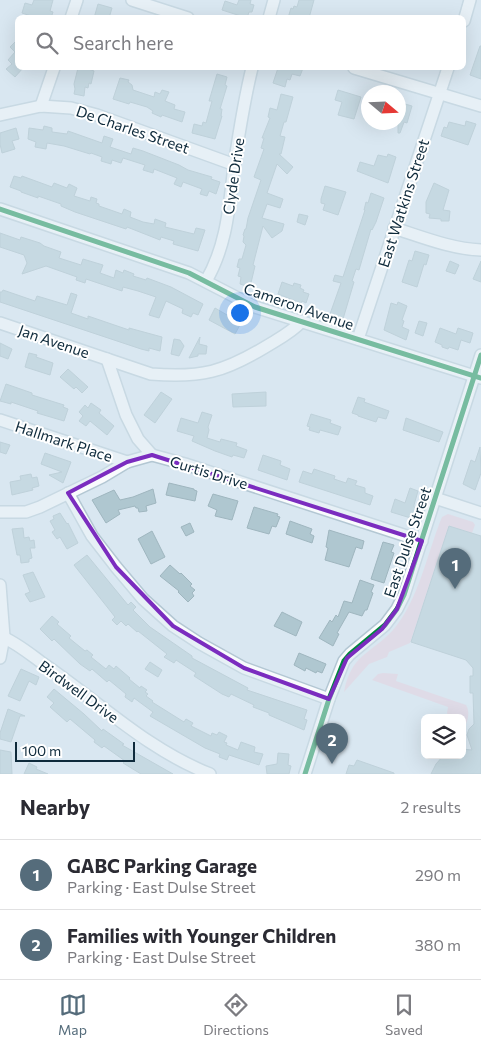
<!DOCTYPE html>
<html lang="en">
<head>
<meta charset="utf-8">
<style>
  :root { --surface:#fff; --page:#f7f7f7; --text:#2b2b33; --muted:#7c7c81; --line:#e1e1e2; --accent:#556c7b }
  body { margin:0; font-family:Commissioner,sans-serif; background:var(--page); color:var(--text) }
  .controls { position:absolute; right:15px; bottom:15px; display:grid; overflow:hidden; border-radius:8px; box-shadow:0 5px 20px #0002 }
  .controls button { width:45px; height:45px; display:grid; place-items:center; padding:0; border:0; border-bottom:1px solid var(--line); background:var(--surface); color:var(--text); font:25px sans-serif }
  .compass { position:absolute; left:361px; top:85px; width:45px; height:45px; border-radius:50%; background:var(--surface); box-shadow:0 5px 20px #0002; rotate:109deg }
  .scale { position:absolute; left:15px; bottom:12px; width:120px; box-sizing:border-box; padding-left:5px; border:2px solid #0e2a3b; border-top:0; font-size:14px; line-height:18px; white-space:nowrap; color:#0e2a3b; -webkit-text-stroke:4px #fff; paint-order:stroke }
  .you { position:absolute; left:239px; top:312px; width:18px; height:18px; margin:-12px; border:4px solid #fff; border-radius:50%; background:#1a73e8; box-shadow:0 0 0 8px #1a73e833 }
  .badge { display:grid; place-items:center; width:32px; height:32px; border-radius:50%; background:var(--accent); color:#fff; font-size:16px; font-weight:700 }
  .pin { position:absolute; translate:-50% -41px; filter:drop-shadow(0 1px 2px #0008) }
  .pin::after { content:''; position:absolute; top:26px; width:18px; height:15px; background:inherit; clip-path:polygon(0 0,100% 0,50% 100%) }
  .list { margin:0; padding:0; list-style:none }
  h2 { display:flex; justify-content:space-between; align-items:center; height:65px; margin:0; padding:0 20px; font-size:21px }
  h2 small { font-size:16px; font-weight:400; color:var(--muted) }
  .list li { display:grid; grid-template-columns:32px 1fr auto; gap:15px; align-items:center; box-sizing:border-box; height:70px; padding:0 20px; border-top:1px solid var(--line) }
  .list b { display:block; font-size:19px; white-space:nowrap }
  .list p { margin:0; font-size:16px; white-space:nowrap; color:var(--muted) }
  .list em { font-size:16px; font-style:normal; color:var(--muted) }
  .icon { flex:none; width:28px; height:28px; fill:none; stroke:currentColor; stroke-width:2; stroke-linecap:round; stroke-linejoin:round }
  .map { position:relative; flex:none; width:481px; height:774px; overflow:hidden }
  .search { position:absolute; background:var(--surface); box-shadow:0 5px 20px #0002; left:15px; right:15px; top:15px; height:55px; display:flex; align-items:center; gap:12px; box-sizing:border-box; padding:0 18px; border-radius:8px; color:var(--muted); font-size:19px }
  .sheet { height:205px; background:var(--surface) }
  nav { display:flex; justify-content:space-around; align-items:center; box-sizing:border-box; height:70px; border-top:1px solid var(--line); background:var(--surface); font-size:14px; color:var(--muted) }
  nav a { display:grid; justify-items:center; gap:2px }
  nav .on { color:var(--accent) }
  .map>svg:first-child { display:block }
  .green { fill:#e7cddc }
  .building { fill:#afc7d0; stroke:#9fb6bf }
  .lines { fill:none; stroke-linecap:round; stroke-linejoin:round }
  .minor-casing { stroke:#b3c7d3; stroke-width:14 }
  .minor { stroke:#f9fbfd; stroke-width:11 }
  .cycleway-casing { stroke:#fff; stroke-width:8 }
  .cycleway { stroke:#00873e; stroke-width:5 }
  .marked { fill:none; stroke:#7b2cbf; stroke-width:4; stroke-linejoin:round }
  .labels { text-anchor:middle; dominant-baseline:central; stroke-width:4; stroke-linejoin:round; paint-order:stroke }
  .street-label { font-size:15px; fill:#0e2a3b; stroke:#fff }
</style>
</head>
<body>
<div class="map">
<svg width="481" height="774" viewBox="0 0 481 774">
  <rect width="100%" height="100%" fill="#d9e7f1"/>
  <g class="green">
    <path d="M448,514L473,522L475,525L472,533L449,526L410,643L389,652L387,657L369,664L344,692C351,654 371,654 393,630C419,600 427,553 442,517Z"/>
    <path d="M383,673L398,674L396,681L466,705C471,713 467,723 463,731L462,718H449L447,713L448,707L372,680L378,674Z"/>
  </g>
  <g class="building">
    <path d="M34,0H53L50,11L53,12L51,18H37L22,13L25,3L32,5Z"/>
    <path d="M239,0H251L250,4L254,5L252,12H249L247,18L222,10L225,1L237,5Z"/>
    <path d="M299,0H314L309,18H288L291,8L293,9L294,6L297,7Z"/>
    <path d="M98,4L112,8L109,18H94Z"/>
    <path d="M18,39V68H23L15,77L6,69L12,64L8,60L15,52L10,47Z"/>
    <path d="M480,46H481V79L470,75Z"/>
    <path d="M78,68H86L94,71L91,84L89,83L88,88L85,87L84,96L74,94L75,89L74,84Z"/>
    <path d="M278,68H303L300,76L292,74L290,80L287,79L285,87L273,83Z"/>
    <path d="M217,74L227,77L225,85L227,86L220,109H222L221,116H222L215,139L192,133L194,124L202,126L203,122L206,123L212,101H209Z"/>
    <path d="M120,78L129,80L128,82L132,85L133,90L154,97L155,92L160,94L162,90L169,92L165,101L175,105L174,109L185,112L182,122L162,115L161,117L152,113L153,111L147,107L130,102L129,104L113,99Z"/>
    <path d="M338,90L361,97L354,119L338,115L342,102L335,100Z"/>
    <path d="M281,94L293,97L286,122H284L280,136L285,137L281,154H279L293,167L287,174L277,164L267,193L283,199L280,208L267,204L262,218L284,224L282,231L272,238L263,226L253,265L255,266L250,287L240,284L241,277L238,276L240,268L237,267L239,259H242L246,245L243,242L244,236L243,235L245,229H246L248,218L261,180L254,177L264,149L261,148L264,138H262L270,118L268,117L270,108L277,110Z"/>
    <path d="M398,102L412,106L407,123L404,122L400,133H398Z"/>
    <path d="M466,121L476,124L468,145L441,136L444,127L447,128L449,122L465,126Z"/>
    <path d="M44,126L52,128V132L67,134L68,131L102,143L104,136L113,139L110,147L131,154L133,148L143,151L179,165L188,170L212,177L211,179L220,182L216,194L209,191L207,196L200,194L202,189L183,182L181,187L174,184L177,178L154,169L153,173L143,170L145,165L123,158L121,163L112,160L111,164L101,161L102,157L91,153L90,154L64,146L47,143L46,149L35,147L36,142L28,139L29,128L43,130Z"/>
    <path d="M16,128L19,139L12,141L15,149L2,153L0,144V133Z"/>
    <path d="M388,154L396,157L388,183L357,171L360,162L374,166L378,155L387,157Z"/>
    <path d="M14,176L21,178L22,176L52,187L54,183L67,188L69,184L77,188L74,196L90,201L91,197L97,199L96,203L99,204V206L122,214L124,209L131,212L130,217L143,222L154,224L155,219L166,223L165,227L194,234L196,228L205,230L198,251L173,244L174,241L161,237L160,240L127,227L126,229L75,212L61,206V204L38,196V198L21,192V191L10,187Z"/>
    <path d="M434,183L449,190L443,210L450,211L449,221H441V219L429,218L430,214L426,213V202Z"/>
    <path d="M325,186L346,192L338,215L323,210L325,204L321,203V199Z"/>
    <path d="M371,193L384,198L376,222L372,230L371,229L359,270L356,269L352,281L354,282L343,319L330,314L341,283L333,281L335,275L343,277L365,210H364L366,202L368,203Z"/>
    <path d="M299,214L308,216L305,225L297,222Z"/>
    <path d="M0,233L20,240L21,237L40,243L44,246L61,252L59,258L81,265L83,259L103,265L100,273L114,278L116,270L123,273L124,270L134,274L133,276L146,280L147,278L171,287L203,304L198,315L193,313L191,317L182,313L183,309L166,301L159,318L149,315L156,297L138,291L123,287L122,291L86,279L85,283L76,280L77,277L46,266L22,274L27,263L24,255L0,247Z"/>
    <path d="M415,251L429,255L426,265L424,264L417,287L402,282L409,260L412,261Z"/>
    <path d="M450,261L459,265L455,274L446,271Z"/>
    <path d="M481,261V282L473,279Z"/>
    <path d="M282,282L293,286L294,283L301,285L300,288L304,290L303,292L309,294L306,303L302,301L301,303L278,294Z"/>
    <path d="M3,290L35,301L37,296L67,305L71,293L77,295L71,313L88,319V316L129,330V328L162,337L160,351L149,348V351L141,349L0,302V292H2Z"/>
    <path d="M398,302L407,306L402,320L404,321L402,327L409,330L406,340L384,330L391,303L397,305Z"/>
    <path d="M215,308L241,323L235,334L209,320Z"/>
    <path d="M419,321L427,323L423,336L415,333Z"/>
    <path d="M440,328L456,334L458,328L473,333L470,343L461,340L458,350L449,347L448,349L442,347V345L435,342Z"/>
    <path d="M200,337L199,344L207,346L206,354H198V356L189,358Z"/>
    <path d="M174,339L180,340L184,346L179,356L171,354Z"/>
    <path d="M0,343L12,349L8,359L0,356Z"/>
    <path d="M29,353L37,355L36,357L53,363L50,375L25,367Z"/>
    <path d="M68,369L88,387L82,393L76,387L74,389L60,377Z"/>
    <path d="M6,384L32,393V395L64,405L63,407L68,409L64,421L37,413L38,411L11,402V404L0,401Z"/>
    <path d="M161,392L172,399L155,423L144,415Z"/>
    <path d="M266,392V406L233,407L232,394Z"/>
    <path d="M358,397L365,399L364,402L389,411L386,419L378,417L376,422L358,416V415L352,413Z"/>
    <path d="M91,403L101,410L99,413L114,426L107,435L90,421L86,426L79,421L83,416L79,412L85,405L88,408Z"/>
    <path d="M202,412L212,415L208,427L209,430L207,438L220,442L221,439L237,443L236,446L247,450L244,458L233,455L232,457L215,451L192,441L194,436L177,431L181,418L198,423Z"/>
    <path d="M311,414L331,420L330,423L341,427L338,435L320,430L319,433L309,430L310,427L307,426Z"/>
    <path d="M406,418L443,432L439,442L403,430Z"/>
    <path d="M0,442L10,445L6,454L0,452Z"/>
    <path d="M480,447L481,473L475,490L463,484L471,460L475,462Z"/>
    <path d="M45,453L71,462L63,483L49,475L62,472L41,464Z"/>
    <path d="M263,455L281,461L280,465L290,469L287,480L258,470Z"/>
    <path d="M314,469L335,476L334,479L346,483L348,478L357,481L355,485L365,488V493L373,496L370,505L299,482L303,471L312,474Z"/>
    <path d="M31,474L32,478L37,477L39,486L32,488L33,490L12,495L10,482L21,480L20,476Z"/>
    <path d="M169,483L194,489V490L197,491L195,501L166,495Z"/>
    <path d="M410,488L418,491L414,505V507L417,508L414,519L391,512L395,499L405,503Z"/>
    <path d="M153,489L156,503L146,506L147,511L139,512L138,508H136L135,506L118,510L120,514L106,523L92,500L114,490L120,500L133,497Z"/>
    <path d="M213,494L238,501L232,520L215,516L217,510L208,506Z"/>
    <path d="M254,507L278,514L277,516L280,517L276,527L272,526L269,534L247,528Z"/>
    <path d="M60,513L67,524L68,523L78,543L67,549L60,537L57,539L52,532L55,530L50,521L54,519L53,516Z"/>
    <path d="M290,521L312,529L310,534L314,536L312,543L286,534Z"/>
    <path d="M190,523L194,532L186,536L181,527Z"/>
    <path d="M449,526L481,536V774H431L436,764L444,755H462V749L472,750L467,735L469,729L474,724L473,693H470V676H473V668L466,660L411,642Z"/>
    <path d="M23,528L24,538L29,537L30,541L34,540L35,548H30L32,558L29,559V562L21,563L20,555H17L12,529Z"/>
    <path d="M329,530L364,541L362,549L356,547L349,567L325,560L328,548L326,547Z"/>
    <path d="M152,531L165,557L151,564L138,539Z"/>
    <path d="M383,542L394,545L391,552L394,553L384,583L371,579Z"/>
    <path d="M87,555L128,605L131,602L136,607L133,610L150,627L192,656V658L248,688L247,690L307,710L304,719L307,720L304,730L269,715V713L253,707L254,705L231,694L229,697L222,694L194,676L196,673L176,660L174,663L164,657L167,654L138,631L137,632L128,624L126,626L121,621L117,625L112,620L115,617L74,565Z"/>
    <path d="M170,565L180,574L181,573L192,584L190,586L195,590L192,593L194,596L188,602L178,592L179,591L160,576Z"/>
    <path d="M33,572L45,597L30,602L25,594L30,592L23,575Z"/>
    <path d="M360,580L374,585L371,592L373,593L367,610H365L362,616L349,612L337,633L339,634L333,646L319,638L330,620L332,622L336,615L338,617L344,601L352,603Z"/>
    <path d="M282,612L302,622L296,636L274,626Z"/>
    <path d="M52,616L59,622L57,624L71,636L69,638L85,651L87,650L93,655L91,657L106,669L109,665L114,669L116,666L130,678L129,679L140,688L141,686L147,690L145,692L148,694L146,696L153,701L152,702L184,722L186,719L193,723L191,726L211,736L212,733L217,735L219,732L227,736L224,742L227,743L226,745L238,750L241,742L255,747L254,752L263,754L259,765L229,755L227,760L219,757L220,754L205,748L150,716L153,712L134,698L132,702L125,697L126,694L109,680L107,682L92,669L90,671L80,664L54,639L52,641L40,629Z"/>
    <path d="M299,653L326,664L322,673L317,671L316,673L306,668L305,671L294,665Z"/>
    <path d="M150,662L162,670L158,677L145,669Z"/>
    <path d="M21,669L39,677L36,685L29,681L20,701L8,696Z"/>
    <path d="M54,689L84,714L102,731L103,729L124,744L122,745L173,774H141L123,763L125,761L104,746L102,748L94,742L95,740L70,719L67,722L50,707L54,703L47,697Z"/>
    <path d="M8,709L25,716H20L11,742L0,739V733Z"/>
    <path d="M0,750L11,752L12,774H0Z"/>
    <path d="M278,753L289,754L288,765L291,766L289,774H267L266,766L277,764Z"/>
    <path d="M357,760L394,773V774H346L349,765L354,766Z"/>
    <path d="M29,763L37,767L36,769L48,774H24Z"/>
  </g>
  <g class="lines">
    <defs>
      <g id="minor">
        <path d="M132,0L188,18"/>
        <path d="M71,18L77,0"/>
        <path d="M269,18L274,0"/>
        <path d="M464,21L470,0"/>
        <path d="M354,68L481,106"/>
        <path d="M41,106L54,68"/>
        <path d="M0,115L41,106L71,108L97,115L235,165"/>
        <path d="M0,209L189,273L255,307L481,378"/>
        <path d="M394,228C422,237 452,249 481,250"/>
        <path d="M206,281C227,245 229,207 234,166C239,133 244,100 252,68"/>
        <path d="M0,323L151,374C202,378 224,372 267,346C280,338 292,332 302,321"/>
        <path d="M358,339L448,68"/>
        <path d="M107,359L126,415L138,439L152,455"/>
        <path d="M0,420L127,462"/>
        <path d="M68,493L92,536L116,567L143,599L173,626L199,643L244,668L329,699"/>
        <path d="M435,498L481,513"/>
        <path d="M0,512H26L40,507L102,477L127,462L152,455L185,464L422,541"/>
        <path d="M0,585L4,637L0,658"/>
        <path d="M0,636C16,642 31,655 45,665C99,702 148,750 210,774"/>
        <path d="M305,774L329,699L344,661L350,654L385,625L397,609L404,595L481,355"/>
      </g>
    </defs>
    <use href="#minor" class="minor-casing"/>
    <use href="#minor" class="minor"/>
    <defs>
      <g id="cycleway">
        <path d="M0,209L189,273L255,307L481,378"/>
        <path d="M305,774L329,699L344,661L350,654L385,625L397,609L404,595L481,355"/>
      </g>
    </defs>
    <use href="#cycleway" class="cycleway-casing"/>
    <use href="#cycleway" class="cycleway"/>
  </g>
  <path d="M0 0H481V774H0ZM152,455L422,541L397,609L382,629L347,658L329,699L244,668L173,626L116,567L68,493L127,462Z" fill="#d9e7f1" fill-opacity=".55" fill-rule="evenodd"/>
  <path class="marked" d="M152,455L422,541L397,609L382,629L347,658L329,699L244,668L173,626L116,567L68,493L127,462Z"/>
  <g class="labels">
    <g class="street-label">
      <text transform="translate(133 129) rotate(19)">De Charles Street</text>
      <text transform="translate(233 176) rotate(-82)">Clyde Drive</text>
      <text transform="translate(403 203) rotate(-72)">East Watkins Street</text>
      <text transform="translate(299 306) rotate(19)">Cameron Avenue</text>
      <text transform="translate(54 341) rotate(19)">Jan Avenue</text>
      <text transform="translate(64 441) rotate(18)">Hallmark Place</text>
      <text transform="translate(209 472) rotate(17)">Curtis Drive</text>
      <text transform="translate(407 542) rotate(-71)">East Dulse Street</text>
      <text transform="translate(79 691) rotate(36)">Birdwell Drive</text>
    </g>
  </g>
</svg>
<div class="controls">
<button><svg class="icon" aria-label="layers" viewBox="0 0 24 24"><path d="M12 4l9 5-9 5-9-5zM3 14l9 5 9-5"/></svg></button>
</div>
<svg class="compass" viewBox="-18 -18 36 36"><path d="M0-13l5 13h-10z" fill="#e53935"/><path d="M0 13l5-13h-10z" fill="#7c7c81"/></svg>
<div class="scale">100 m</div>
<div class="you"></div>
<div class="pin badge" style="left:455px;top:589px">1</div>
<div class="pin badge" style="left:332px;top:764px">2</div>
<div class="search"><svg class="icon" aria-label="search" viewBox="0 0 24 24"><circle cx="10" cy="10" r="6"/><path d="M15 15l6 6"/></svg>Search here</div>
</div>
<section class="sheet">
<h2>Nearby<small>2 results</small></h2>
<ul class="list">
<li><span class="badge">1</span><div><b>GABC Parking Garage</b><p>Parking · East Dulse Street</p></div><em>290 m</em></li>
<li><span class="badge">2</span><div><b>Families with Younger Children</b><p>Parking · East Dulse Street</p></div><em>380 m</em></li>
</ul>
</section>
<nav>
<a class="on"><svg class="icon" aria-label="map" viewBox="0 0 24 24"><path d="M3 6l6-2 6 2 6-2v14l-6 2-6-2-6 2zM9 4v14M15 6v14"/></svg>Map</a>
<a><svg class="icon" aria-label="directions" viewBox="0 0 24 24"><path d="M12 3l9 9-9 9-9-9zM9 14v-3h6M13 9l2 2-2 2"/></svg>Directions</a>
<a><svg class="icon" aria-label="saved" viewBox="0 0 24 24"><path d="M7 4h10v16l-5-4-5 4z"/></svg>Saved</a>
</nav>
</body>
</html>
